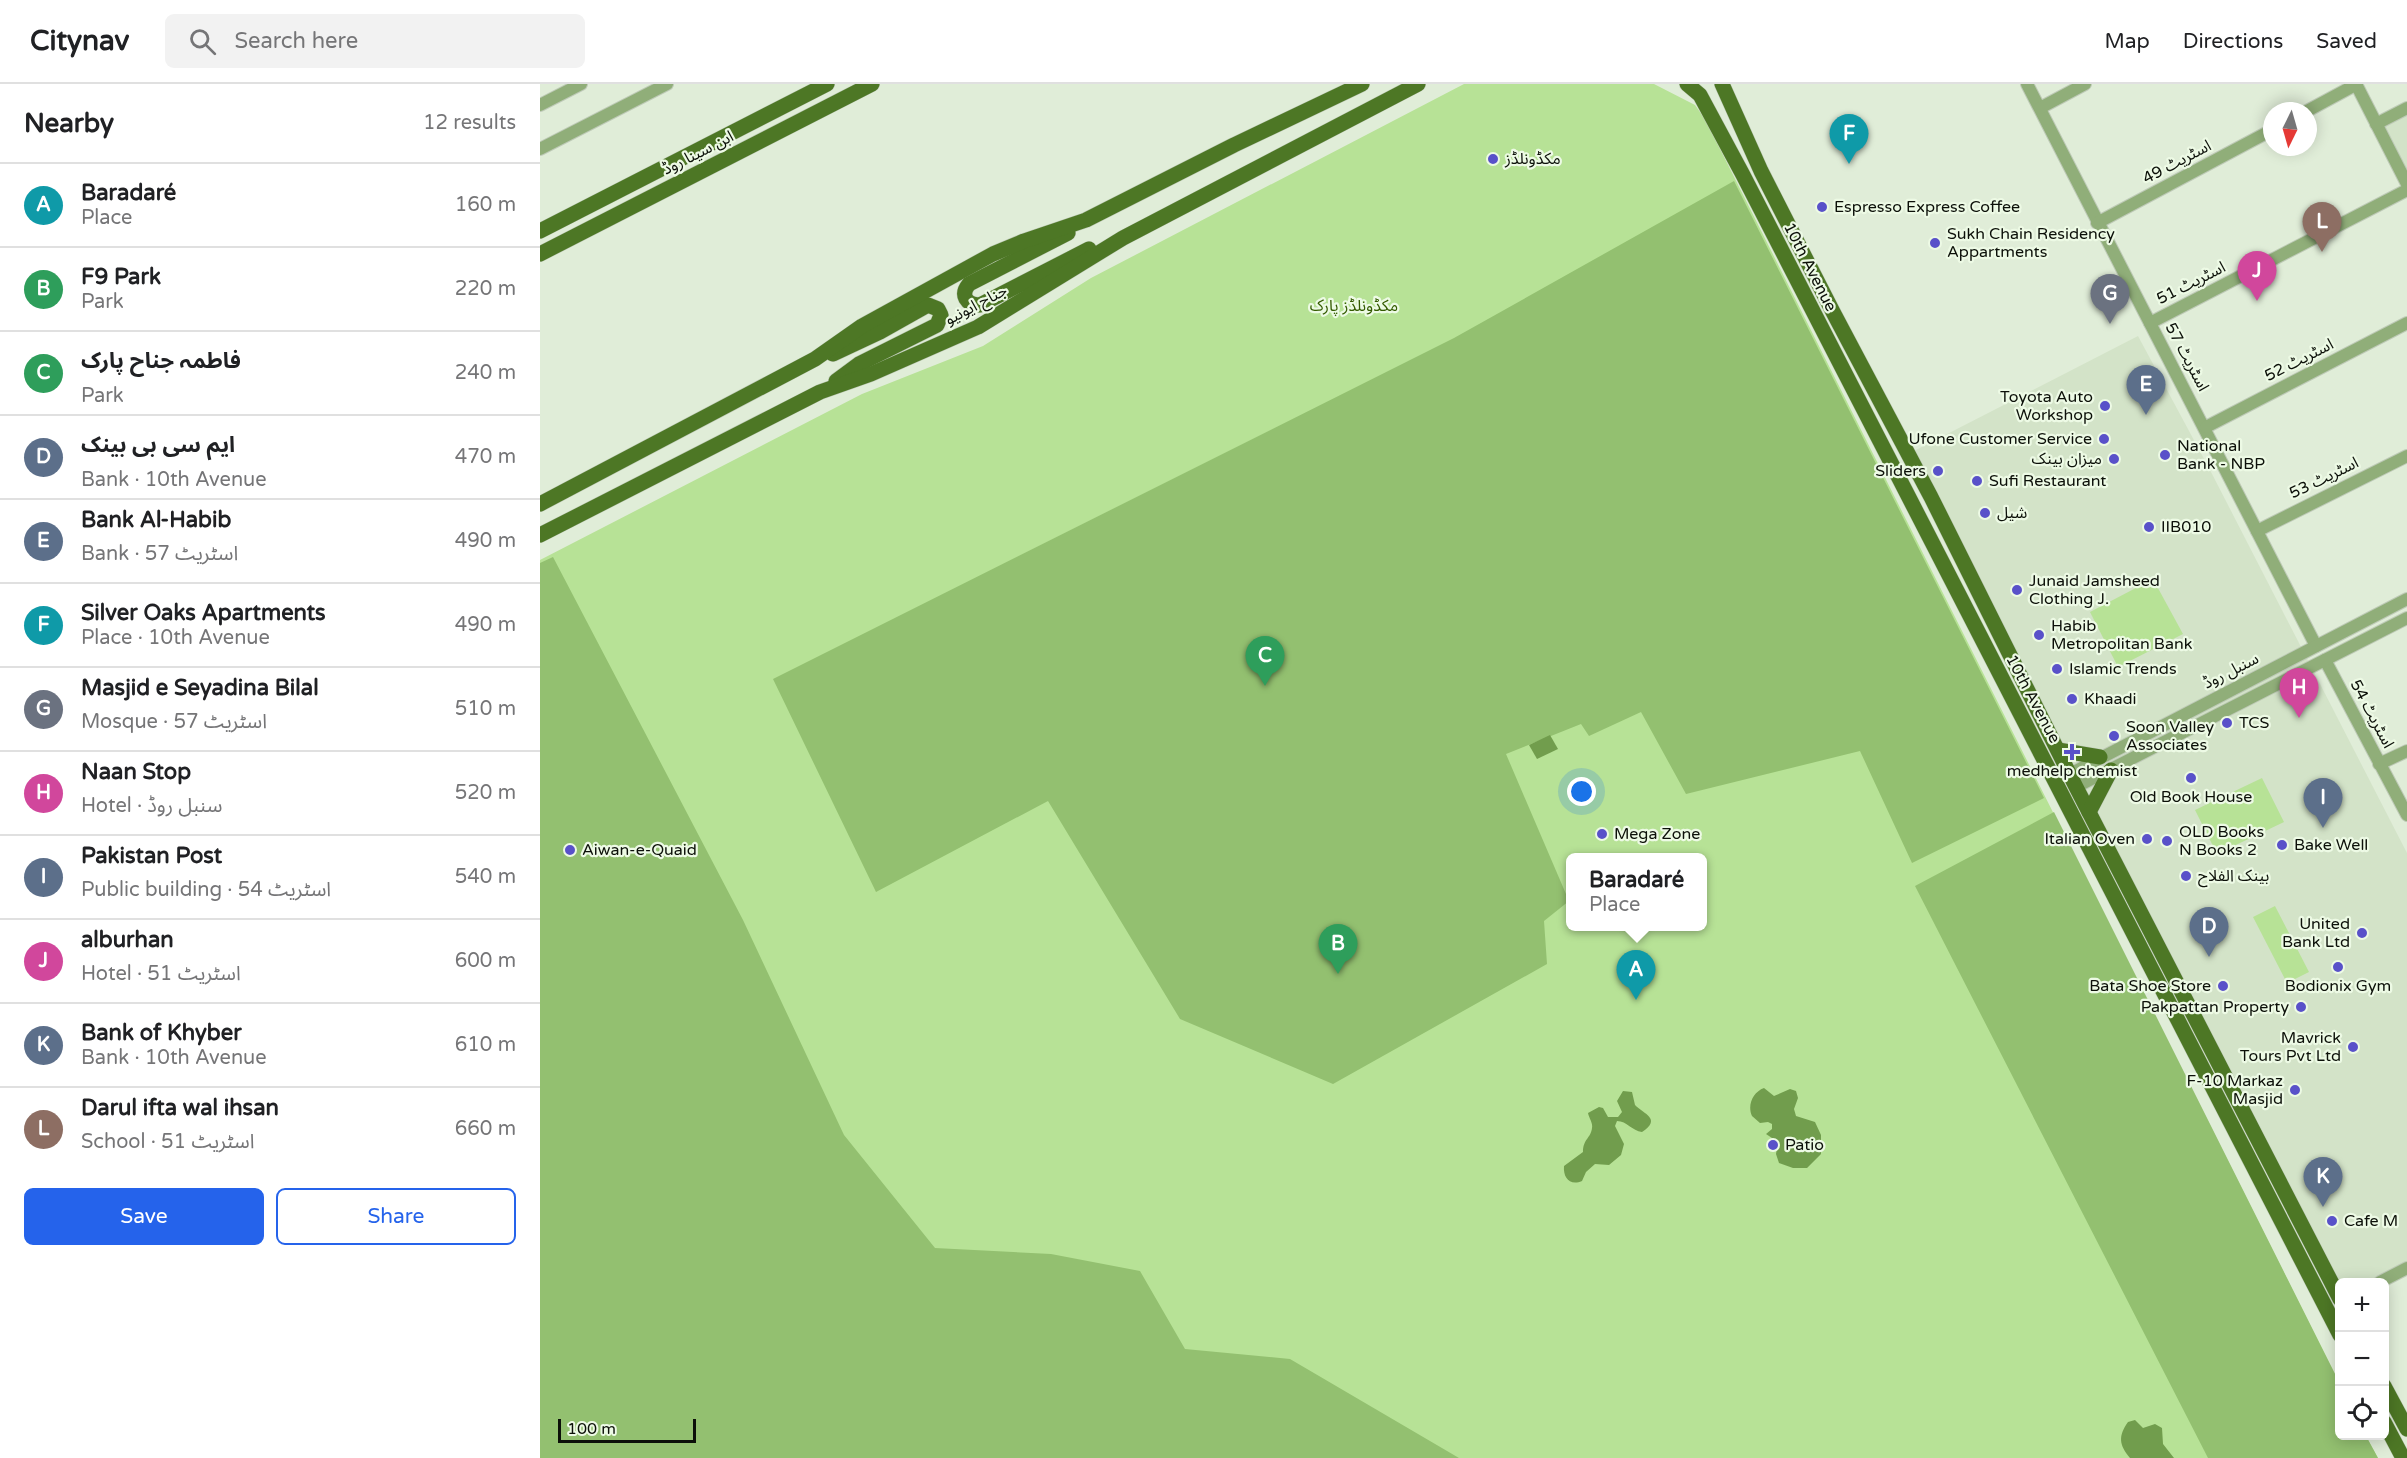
<!DOCTYPE html>
<html lang="en">
<head>
<meta charset="utf-8">
<style>
  :root { --surface:#fff; --page:#f2f2f2; --text:#202124; --muted:#757577; --line:#e0e0e0; --accent:#2563eb }
  body { margin:0; font-family:"Varela Round","Noto Sans Arabic",sans-serif; background:var(--page); color:var(--text) }
  .controls { position:absolute; right:18px; bottom:18px; display:grid; overflow:hidden; border-radius:9px; box-shadow:0 3px 15px #0003 }
  .controls button { width:54px; height:54px; display:grid; place-items:center; padding:0; border:0; border-bottom:2px solid var(--line); background:var(--surface); color:var(--text); font:30px sans-serif }
  .compass { position:absolute; left:1723px; top:18px; width:54px; height:54px; border-radius:50%; background:var(--surface); box-shadow:0 3px 15px #0003; rotate:185deg }
  .scale { position:absolute; left:18px; bottom:15px; width:138px; box-sizing:border-box; padding-left:6px; border:3px solid #0c1009; border-top:0; font-size:16px; line-height:21px; white-space:nowrap; color:#0c1009; -webkit-text-stroke:4px #edfae5; paint-order:stroke }
  .you { position:absolute; left:1042px; top:708px; width:21px; height:21px; margin:-15px; border:4px solid #fff; border-radius:50%; background:#1a73e8; box-shadow:0 0 0 9px #1a73e833 }
  .badge { display:grid; place-items:center; width:39px; height:39px; border-radius:50%; background:var(--accent); color:#fff; font-size:20px; font-weight:700 }
  .pin { position:absolute; translate:-50% -50px; filter:drop-shadow(0 2px 3px #0008) }
  .pin::after { content:''; position:absolute; top:32px; width:21px; height:18px; background:inherit; clip-path:polygon(0 0,100% 0,50% 100%) }
  .popup { position:absolute; left:1026px; top:769px; width:141px; height:78px; box-sizing:border-box; display:grid; place-content:center; border-radius:9px; background:var(--surface); filter:drop-shadow(0 2px 4px #0005); font-size:20px; white-space:nowrap; color:var(--muted) }
  .popup b { font-size:22px; color:var(--text) }
  .popup::after { content:''; position:absolute; left:50%; top:100%; margin-left:-12px; border:12px solid transparent; border-top-color:var(--surface) }
  .list { margin:0; padding:0; list-style:none }
  h2 { display:flex; justify-content:space-between; align-items:center; height:78px; margin:0; padding:0 24px; font-size:26px }
  h2 small { font-size:20px; font-weight:400; color:var(--muted) }
  .list li { display:grid; grid-template-columns:39px 1fr auto; gap:18px; align-items:center; box-sizing:border-box; height:84px; padding:0 24px; border-top:2px solid var(--line) }
  .list b { display:block; font-size:22px; white-space:nowrap }
  .list p { margin:0; font-size:20px; white-space:nowrap; color:var(--muted) }
  .list em { font-size:20px; font-style:normal; color:var(--muted) }
  .actions { display:flex; gap:12px; padding:18px 24px }
  .actions a { flex:1; padding:14px 0; border:2px solid var(--accent); border-radius:9px; text-align:center; font-size:21px; color:var(--accent) }
  .actions .main { background:var(--accent); color:#fff }
  .icon { flex:none; width:33px; height:33px; fill:none; stroke:currentColor; stroke-width:2; stroke-linecap:round; stroke-linejoin:round }
  .map { position:relative; flex:none; width:1867px; height:1374px; overflow:hidden }
  header { display:flex; align-items:center; gap:36px; box-sizing:border-box; height:84px; padding:0 30px; background:var(--surface); border-bottom:2px solid var(--line) }
  header strong { font-size:28px }
  nav { display:flex; gap:33px; margin-inline-start:auto; font-size:21px }
  .search { width:420px; height:54px; background:var(--page); display:flex; align-items:center; gap:15px; box-sizing:border-box; padding:0 21px; border-radius:9px; color:var(--muted); font-size:22px }
  main { display:flex }
  aside { flex:1; background:var(--surface) }
  .map>svg:first-child { display:block }
  .built { fill:#d3e3c8 }
  .green { fill:#b7e296; fill-rule:evenodd }
  .forest { fill:#93c070 }
  .water { fill:#719d4d }
  .lines { fill:none; stroke-linecap:round; stroke-linejoin:round }
  .minor-casing { stroke:#becab7; stroke-width:14 }
  .major-casing { stroke:#becab7; stroke-width:16 }
  .minor { stroke:#90ae79; stroke-width:12 }
  .major { stroke:#4d7725; stroke-width:15 }
  .poi-dot { fill:#5951c9; stroke:#edfae5; stroke-width:2 }
  .labels { text-anchor:middle; dominant-baseline:central; stroke-width:4.5; stroke-linejoin:round; paint-order:stroke }
  .street-label { font-size:16px; fill:#0c1009; stroke:#edfae5 }
  .poi-label { font-size:16px; fill:#0c1009; stroke:#edfae5; text-anchor:start }
  .park-label { font-size:16px; fill:#345b00; stroke:#edfae5 }
</style>
</head>
<body>
<header>
<strong>Citynav</strong>
<div class="search"><svg class="icon" aria-label="search" viewBox="0 0 24 24"><circle cx="10" cy="10" r="6"/><path d="M15 15l6 6"/></svg>Search here</div>
<nav><a>Map</a><a>Directions</a><a>Saved</a></nav>
</header>
<main>
<aside>
<h2>Nearby<small>12 results</small></h2>
<ul class="list">
<li><span class="badge" style="background:#0f9aa8">A</span><div><b>Baradaré</b><p>Place</p></div><em>160 m</em></li>
<li><span class="badge" style="background:#2e9e5b">B</span><div><b>F9 Park</b><p>Park</p></div><em>220 m</em></li>
<li><span class="badge" style="background:#2e9e5b">C</span><div><b>فاطمہ جناح پارک</b><p>Park</p></div><em>240 m</em></li>
<li><span class="badge" style="background:#5c6f8a">D</span><div><b>ایم سی بی بینک</b><p>Bank · 10th Avenue</p></div><em>470 m</em></li>
<li><span class="badge" style="background:#5c6f8a">E</span><div><b>Bank Al-Habib</b><p>Bank · اسٹریٹ 57</p></div><em>490 m</em></li>
<li><span class="badge" style="background:#0f9aa8">F</span><div><b>Silver Oaks Apartments</b><p>Place · 10th Avenue</p></div><em>490 m</em></li>
<li><span class="badge" style="background:#6b7280">G</span><div><b>Masjid e Seyadina Bilal</b><p>Mosque · اسٹریٹ 57</p></div><em>510 m</em></li>
<li><span class="badge" style="background:#d1479c">H</span><div><b>Naan Stop</b><p>Hotel · سنبل روڈ</p></div><em>520 m</em></li>
<li><span class="badge" style="background:#5c6f8a">I</span><div><b>Pakistan Post</b><p>Public building · اسٹریٹ 54</p></div><em>540 m</em></li>
<li><span class="badge" style="background:#d1479c">J</span><div><b>alburhan</b><p>Hotel · اسٹریٹ 51</p></div><em>600 m</em></li>
<li><span class="badge" style="background:#5c6f8a">K</span><div><b>Bank of Khyber</b><p>Bank · 10th Avenue</p></div><em>610 m</em></li>
<li><span class="badge" style="background:#8d6e63">L</span><div><b>Darul ifta wal ihsan</b><p>School · اسٹریٹ 51</p></div><em>660 m</em></li>
</ul>
<div class="actions"><a class="main">Save</a><a>Share</a></div>
</aside>
<div class="map">
<svg width="1867" height="1374" viewBox="0 0 1867 1374">
  <rect width="100%" height="100%" fill="#e0edd8"/>
  <g class="built">
    <path d="M1867,28V92L1842,42Z"/>
    <path d="M1598,252L1670,386L1867,769V1179L1829,1198H1800L1466,552L1374,367Z"/>
  </g>
  <g class="green">
    <path d="M924,0H1114L1155,21L1165,35L1799,1298L1800,1352H1826L1838,1374H0V476L322,310L443,262L551,194ZM1030,774H1162V842H1030Z"/>
    <path d="M1613,495L1643,550L1578,583L1550,528Z"/>
    <path d="M1722,694L1744,738L1677,770L1655,726Z"/>
    <path d="M1735,822L1769,888L1747,899L1713,833Z"/>
  </g>
  <g class="forest">
    <path d="M1194,97L1504,714L1372,779L1320,667L1146,710L1101,628L1049,652L1041,640L966,670L1029,817L1004,837L1007,880L793,1000L640,935L508,717L336,808L233,595L914,254Z"/>
    <path d="M13,473L203,836L304,1051L395,1164L511,1170L600,1187L645,1265L750,1275L919,1374H0V479Z"/>
    <path d="M1514,728L1799,1298L1800,1352H1826L1838,1374H1668L1375,802Z"/>
  </g>
  <g class="water">
    <path d="M1010,651L1018,665L997,675L989,661Z"/>
    <path d="M1224,1004L1234,1012L1250,1005L1256,1007L1258,1014L1254,1025L1256,1032L1275,1038L1281,1051V1070L1267,1084H1253L1239,1079L1236,1070L1238,1058L1226,1050L1232,1045V1040L1228,1038L1220,1039L1212,1032C1207,1021 1213,1008 1224,1004Z"/>
    <path d="M1083,1007L1092,1008L1095,1021C1104,1030 1122,1035 1102,1048C1092,1047 1087,1037 1077,1037L1075,1042L1084,1060L1081,1071L1069,1081L1055,1080L1046,1088L1042,1097C1030,1102 1023,1094 1024,1082L1043,1068C1043,1055 1051,1054 1052,1044C1053,1039 1049,1034 1048,1029L1059,1023L1063,1024L1068,1033H1078L1082,1028L1077,1017Z"/>
    <path d="M1595,1336L1603,1344L1615,1340L1622,1344L1623,1360L1634,1374H1590C1579,1361 1578,1352 1588,1338Z"/>
  </g>
  <g class="lines">
    <defs>
      <g id="minor">
        <path d="M1487,0L1776,562"/>
        <path d="M1816,0L1867,100"/>
        <path d="M0,21L41,0"/>
        <path d="M1500,24L1545,0"/>
        <path d="M1767,27L1817,0"/>
        <path d="M1836,40L1867,24"/>
        <path d="M0,65L127,0"/>
        <path d="M1557,139L1732,46"/>
        <path d="M1610,239L1867,106"/>
        <path d="M1666,343L1867,239"/>
        <path d="M1717,447L1867,372"/>
        <path d="M1785,576L1867,731"/>
        <path d="M1839,680L1867,667"/>
        <path d="M1530,690L1867,515"/>
        <path d="M1536,703L1867,534"/>
        <path d="M1840,1198L1867,1184"/>
      </g>
      <g id="major">
        <path d="M1147,0L1160,11L1203,91L1800,1251"/>
        <path d="M1182,0L1221,87L1293,228L1391,413L1536,703L1800,1215"/>
        <path d="M0,147L287,0"/>
        <path d="M528,149L429,200C420,211 426,221 440,221L549,165"/>
        <path d="M0,170L332,0"/>
        <path d="M293,270L340,248L388,221L398,225L401,231L397,241L319,280L296,297"/>
        <path d="M0,420L275,275L322,242L453,170L484,157L546,136L694,61L822,0"/>
        <path d="M0,451L280,308L331,290L438,243L583,154L878,0"/>
        <path d="M1518,666L1560,673"/>
        <path d="M1549,728L1571,686"/>
        <path d="M1844,1302L1867,1345"/>
        <path d="M1844,1338L1863,1374"/>
      </g>
    </defs>
    <use href="#minor" class="minor-casing"/>
    <use href="#major" class="major-casing"/>
    <use href="#minor" class="minor"/>
    <use href="#major" class="major"/>
  </g>
  <g class="poi-dot">
    <circle cx="953" cy="75" r="6"/>
    <circle cx="1282" cy="123" r="6"/>
    <circle cx="1395" cy="159" r="6"/>
    <circle cx="1565" cy="322" r="6"/>
    <circle cx="1564" cy="355" r="6"/>
    <circle cx="1625" cy="371" r="6"/>
    <circle cx="1574" cy="375" r="6"/>
    <circle cx="1398" cy="387" r="6"/>
    <circle cx="1437" cy="397" r="6"/>
    <circle cx="1445" cy="429" r="6"/>
    <circle cx="1609" cy="443" r="6"/>
    <circle cx="1477" cy="506" r="6"/>
    <circle cx="1499" cy="551" r="6"/>
    <circle cx="1517" cy="585" r="6"/>
    <circle cx="1532" cy="615" r="6"/>
    <circle cx="1687" cy="639" r="6"/>
    <circle cx="1574" cy="652" r="6"/>
    <path d="M1529 659h6v6h6v6h-6v6h-6v-6h-6v-6h6z"/>
    <circle cx="1651" cy="694" r="6"/>
    <circle cx="1062" cy="750" r="6"/>
    <circle cx="1607" cy="755" r="6"/>
    <circle cx="1627" cy="757" r="6"/>
    <circle cx="1742" cy="761" r="6"/>
    <circle cx="30" cy="766" r="6"/>
    <circle cx="1646" cy="792" r="6"/>
    <circle cx="1822" cy="849" r="6"/>
    <circle cx="1798" cy="883" r="6"/>
    <circle cx="1683" cy="902" r="6"/>
    <circle cx="1761" cy="923" r="6"/>
    <circle cx="1813" cy="963" r="6"/>
    <circle cx="1755" cy="1006" r="6"/>
    <circle cx="1233" cy="1061" r="6"/>
    <circle cx="1792" cy="1137" r="6"/>
  </g>
  <g class="labels">
    <g class="street-label">
      <text transform="translate(158 69) rotate(-27)">ابن سینا روڈ</text>
      <text transform="translate(1637 78) rotate(-28)">اسٹریٹ 49</text>
      <text transform="translate(1270 183) rotate(63)">10th Avenue</text>
      <text transform="translate(1651 199) rotate(-27)">اسٹریٹ 51</text>
      <text transform="translate(436 221) rotate(-28)">جناح ایونیو</text>
      <text transform="translate(1647 273) rotate(62)">اسٹریٹ 57</text>
      <text transform="translate(1759 276) rotate(-27)">اسٹریٹ 52</text>
      <text transform="translate(1784 394) rotate(-26)">اسٹریٹ 53</text>
      <text transform="translate(1691 587) rotate(-27)">سنبل روڈ</text>
      <text transform="translate(1493 615) rotate(62)">10th Avenue</text>
      <text transform="translate(1832 630) rotate(62)">اسٹریٹ 54</text>
    </g>
    <g class="poi-label">
      <text x="965" y="75">مکڈونلڈز</text>
      <text x="1294" y="123">Espresso Express Coffee</text>
      <text x="1407" y="150">Sukh Chain Residency<tspan x="1407" dy="18">Appartments</tspan></text>
      <text x="1553" y="313" text-anchor="end">Toyota Auto<tspan x="1553" dy="18">Workshop</tspan></text>
      <text x="1552" y="355" text-anchor="end">Ufone Customer Service</text>
      <text x="1637" y="362">National<tspan x="1637" dy="18">Bank - NBP</tspan></text>
      <text x="1562" y="375" text-anchor="end">میزان بینک</text>
      <text x="1386" y="387" text-anchor="end">Sliders</text>
      <text x="1449" y="397">Sufi Restaurant</text>
      <text x="1457" y="429">شیل</text>
      <text x="1621" y="443">IIB010</text>
      <text x="1489" y="497">Junaid Jamsheed<tspan x="1489" dy="18">Clothing J.</tspan></text>
      <text x="1511" y="542">Habib<tspan x="1511" dy="18">Metropolitan Bank</tspan></text>
      <text x="1529" y="585">Islamic Trends</text>
      <text x="1544" y="615">Khaadi</text>
      <text x="1699" y="639">TCS</text>
      <text x="1586" y="643">Soon Valley<tspan x="1586" dy="18">Associates</tspan></text>
      <text x="1532" y="687" text-anchor="middle">medhelp chemist</text>
      <text x="1651" y="713" text-anchor="middle">Old Book House</text>
      <text x="1639" y="748">OLD Books<tspan x="1639" dy="18">N Books 2</tspan></text>
      <text x="1074" y="750">Mega Zone</text>
      <text x="1595" y="755" text-anchor="end">Italian Oven</text>
      <text x="1754" y="761">Bake Well</text>
      <text x="42" y="766">Aiwan-e-Quaid</text>
      <text x="1658" y="792">بینک الفلاح</text>
      <text x="1810" y="840" text-anchor="end">United<tspan x="1810" dy="18">Bank Ltd</tspan></text>
      <text x="1671" y="902" text-anchor="end">Bata Shoe Store</text>
      <text x="1798" y="902" text-anchor="middle">Bodionix Gym</text>
      <text x="1749" y="923" text-anchor="end">Pakpattan Property</text>
      <text x="1801" y="954" text-anchor="end">Mavrick<tspan x="1801" dy="18">Tours Pvt Ltd</tspan></text>
      <text x="1743" y="997" text-anchor="end">F-10 Markaz<tspan x="1743" dy="18">Masjid</tspan></text>
      <text x="1245" y="1061">Patio</text>
      <text x="1804" y="1137">Cafe M</text>
    </g>
    <g class="park-label">
      <text x="814" y="222">مکڈونلڈز پارک</text>
    </g>
  </g>
</svg>
<div class="controls">
<button>+</button>
<button>−</button>
<button><svg class="icon" aria-label="locate" viewBox="0 0 24 24"><circle cx="12" cy="12" r="6"/><path d="M12 2v4M12 18v4M2 12h4M18 12h4"/></svg></button>
</div>
<svg class="compass" viewBox="-18 -18 36 36"><path d="M0-13l5 13h-10z" fill="#e53935"/><path d="M0 13l5-13h-10z" fill="#757577"/></svg>
<div class="scale">100 m</div>
<div class="you"></div>
<div class="pin badge" style="left:1096px;top:916px;background:#0f9aa8">A</div>
<div class="popup"><b>Baradaré</b>Place</div>
<div class="pin badge" style="left:798px;top:890px;background:#2e9e5b">B</div>
<div class="pin badge" style="left:725px;top:602px;background:#2e9e5b">C</div>
<div class="pin badge" style="left:1669px;top:873px;background:#5c6f8a">D</div>
<div class="pin badge" style="left:1606px;top:331px;background:#5c6f8a">E</div>
<div class="pin badge" style="left:1309px;top:80px;background:#0f9aa8">F</div>
<div class="pin badge" style="left:1570px;top:240px;background:#6b7280">G</div>
<div class="pin badge" style="left:1759px;top:634px;background:#d1479c">H</div>
<div class="pin badge" style="left:1783px;top:744px;background:#5c6f8a">I</div>
<div class="pin badge" style="left:1717px;top:217px;background:#d1479c">J</div>
<div class="pin badge" style="left:1783px;top:1123px;background:#5c6f8a">K</div>
<div class="pin badge" style="left:1782px;top:168px;background:#8d6e63">L</div>
</div>
</main>
</body>
</html>
